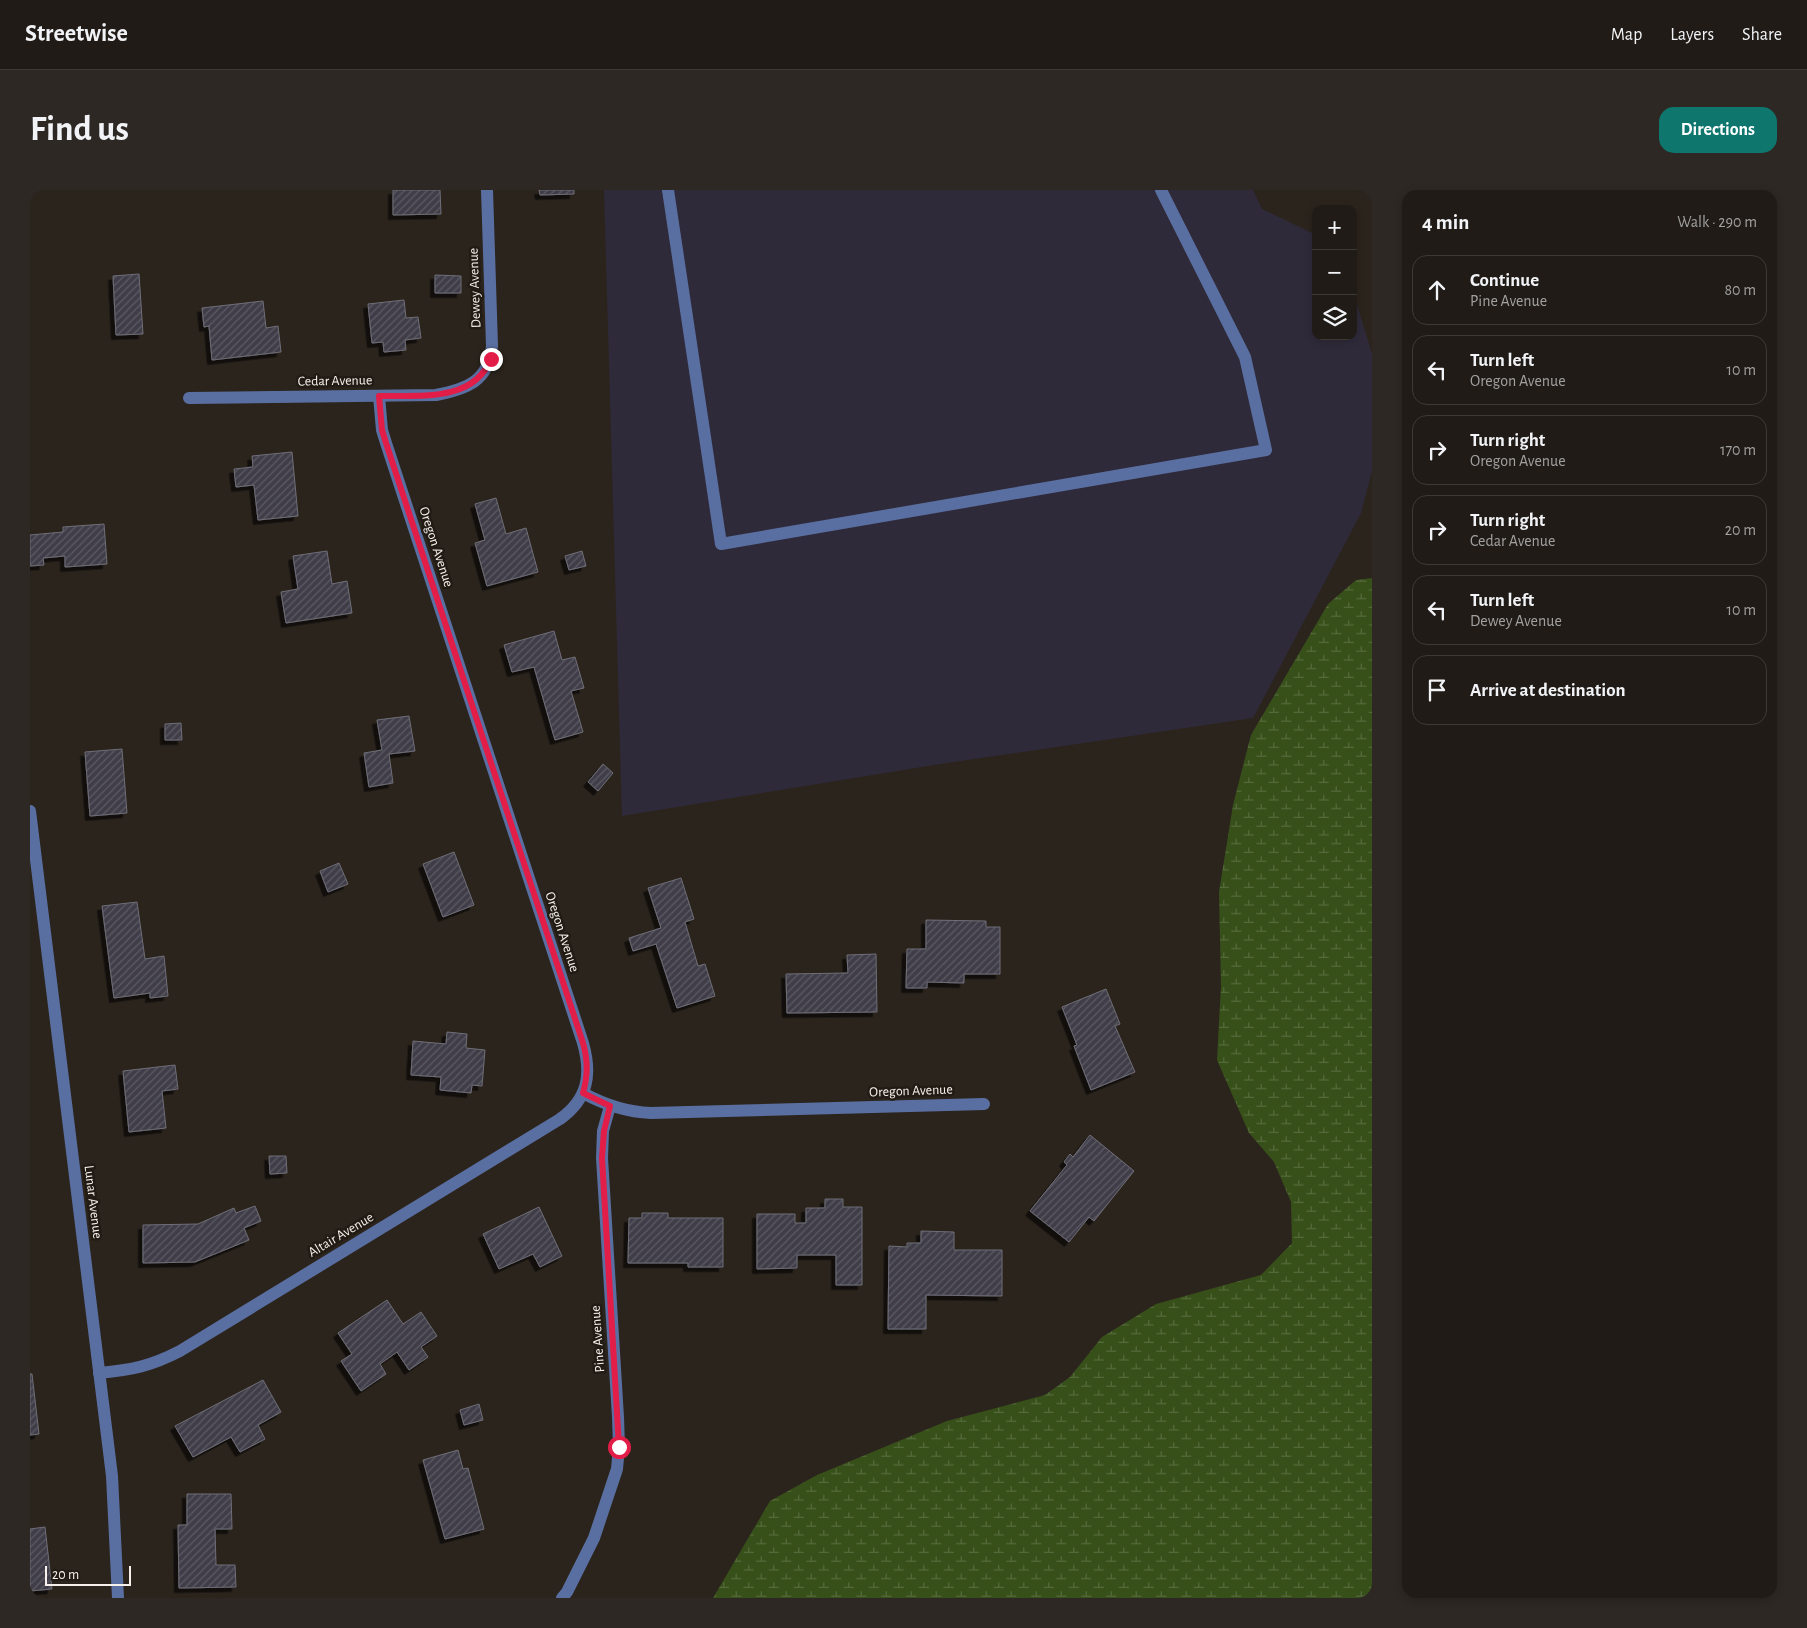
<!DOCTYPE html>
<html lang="en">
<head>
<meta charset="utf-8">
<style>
  :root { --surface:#201b16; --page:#2d2823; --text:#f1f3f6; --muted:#a2a1a1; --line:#3d3935; --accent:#0f766e }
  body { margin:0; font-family:"Alegreya Sans",sans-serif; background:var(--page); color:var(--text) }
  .controls { position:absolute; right:15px; top:15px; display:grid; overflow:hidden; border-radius:10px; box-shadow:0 2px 8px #0003 }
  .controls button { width:45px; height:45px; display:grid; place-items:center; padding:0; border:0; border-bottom:1px solid var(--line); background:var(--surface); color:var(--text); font:25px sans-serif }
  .scale { position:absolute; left:15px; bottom:12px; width:86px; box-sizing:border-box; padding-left:5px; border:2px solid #f5f0eb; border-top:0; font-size:14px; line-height:18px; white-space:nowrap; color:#f5f0eb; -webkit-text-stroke:4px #211b14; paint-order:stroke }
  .stop { position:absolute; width:15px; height:15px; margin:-11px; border:4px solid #e11d48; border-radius:50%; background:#fff }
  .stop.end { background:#e11d48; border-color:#fff; box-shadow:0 1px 5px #0008 }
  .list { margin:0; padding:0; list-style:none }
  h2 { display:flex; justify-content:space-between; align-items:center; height:65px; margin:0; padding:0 20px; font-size:21px }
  h2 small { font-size:16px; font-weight:400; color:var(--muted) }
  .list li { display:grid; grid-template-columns:32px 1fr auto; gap:15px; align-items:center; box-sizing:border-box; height:70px; margin:0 10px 10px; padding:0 10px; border:1px solid var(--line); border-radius:15px }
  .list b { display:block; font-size:19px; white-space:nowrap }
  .list p { margin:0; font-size:16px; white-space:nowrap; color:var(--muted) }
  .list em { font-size:16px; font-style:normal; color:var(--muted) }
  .icon { flex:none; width:28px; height:28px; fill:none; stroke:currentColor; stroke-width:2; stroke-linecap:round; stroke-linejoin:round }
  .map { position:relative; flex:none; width:1342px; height:1408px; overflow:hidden; border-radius:15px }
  header { display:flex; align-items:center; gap:30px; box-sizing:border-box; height:70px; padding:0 25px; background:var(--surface); border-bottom:1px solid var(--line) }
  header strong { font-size:24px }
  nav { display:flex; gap:28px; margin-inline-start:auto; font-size:18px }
  .intro { display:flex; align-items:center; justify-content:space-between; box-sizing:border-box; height:120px; padding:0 30px }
  h1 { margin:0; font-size:35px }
  .button { padding:12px 22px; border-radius:15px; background:var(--accent); color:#fff; font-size:18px; font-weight:700 }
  main { display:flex; gap:30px; padding:0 30px }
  aside { flex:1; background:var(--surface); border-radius:15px; box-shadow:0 2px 8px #0003 }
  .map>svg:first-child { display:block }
  .medical { fill:#2f2a3a }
  .wetland { fill:url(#wetland-marsh) }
  .building { fill:url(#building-hatch); stroke:#6f6e78; filter:url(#shadow) }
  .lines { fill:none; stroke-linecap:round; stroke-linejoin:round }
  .lane { stroke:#5a6fa1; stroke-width:12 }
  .street { stroke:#5a6fa1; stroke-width:12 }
  .route { stroke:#e11d48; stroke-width:6 }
  .labels { text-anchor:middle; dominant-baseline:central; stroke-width:5; stroke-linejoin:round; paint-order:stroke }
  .street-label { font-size:14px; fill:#f5f0eb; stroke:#211b14 }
</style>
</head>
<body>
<header>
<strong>Streetwise</strong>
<nav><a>Map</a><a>Layers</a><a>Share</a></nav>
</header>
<div class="intro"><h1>Find us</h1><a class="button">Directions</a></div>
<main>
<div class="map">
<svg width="1342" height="1408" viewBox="0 0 1342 1408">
  <defs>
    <pattern id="wetland-marsh" width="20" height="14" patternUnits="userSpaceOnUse" patternTransform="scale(1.25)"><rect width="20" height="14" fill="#375019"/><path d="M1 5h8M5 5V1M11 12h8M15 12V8" fill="none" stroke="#556a3b"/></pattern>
    <pattern id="building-hatch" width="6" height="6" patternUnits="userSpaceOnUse" patternTransform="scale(1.25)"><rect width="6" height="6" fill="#403e48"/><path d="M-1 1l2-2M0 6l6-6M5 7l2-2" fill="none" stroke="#5c5a63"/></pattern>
    <filter id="shadow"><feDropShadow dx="-4.5" dy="4.5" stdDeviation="0" flood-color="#0009"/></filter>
  </defs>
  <rect width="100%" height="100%" fill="#2b241d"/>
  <path class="medical" d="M574,0H1223L1232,19L1286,45V146H1323V102L1340,157L1342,164V281L1331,323L1223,528L904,575L592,626Z"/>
  <path class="wetland" d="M1342,388V1408H683L740,1311L787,1285L917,1231L1015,1205L1040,1187L1072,1147L1126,1114L1231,1085L1262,1053L1261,1012L1244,972L1219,943L1187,870L1191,796L1189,702L1203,615L1221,545L1298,414L1326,390Z"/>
  <g class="building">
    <path d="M363,0H410L411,24L363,25Z"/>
    <path d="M509,0H544V4L510,5Z"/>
    <path d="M109,84L113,144L86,145L83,86Z"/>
    <path d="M405,85L431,86V103H405Z"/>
    <path d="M374,110L376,128L388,127L391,148L375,150L376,160L354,162L353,152L342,153L338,114Z"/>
    <path d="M233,111L236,138L248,136L251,162L182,170L179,136L174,137L172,118Z"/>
    <path d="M262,262L268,326L228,330L224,295L206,297L204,279L223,277L222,266Z"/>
    <path d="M466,308L476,344L496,338L508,382L457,396L445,353L455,350L445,314Z"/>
    <path d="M74,334L77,374L35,377V366L13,368L14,375L0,376V345L33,342V337Z"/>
    <path d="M297,361L302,394L317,391L322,423L256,433L251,402L268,399L263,366Z"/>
    <path d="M552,361L556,376L539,380L535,366Z"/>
    <path d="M524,441L532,470L545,467L554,498L541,501L553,542L525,550L504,477L482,482L474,455Z"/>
    <path d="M379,526L385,561L359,564L363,593L339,597L334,563L352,560L347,530Z"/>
    <path d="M151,533L152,550H135V534Z"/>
    <path d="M92,559L97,623L60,626L55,562Z"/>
    <path d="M573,574L583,583L568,601L558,592Z"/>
    <path d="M424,662L444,715L413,727L393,674Z"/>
    <path d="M309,673L318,694L298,702L290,681Z"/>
    <path d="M651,688L664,729L655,732L668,776L675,774L685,806L647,818L626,754L603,761L599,748L631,738L618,698Z"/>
    <path d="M107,712L115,769L134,766L138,806L120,808V803L84,808L72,716Z"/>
    <path d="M896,730L956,731V737H970V784H934V793L897,792V798H876L877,759H896Z"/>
    <path d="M846,764L847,822L757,823L756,784L818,783L817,765Z"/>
    <path d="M1076,799L1090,834L1085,836L1105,882L1061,900L1044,856L1047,855L1032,817Z"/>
    <path d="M417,842L437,844L436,858L455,860L452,896L442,895L441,903L410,900L411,887L381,885L383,851L416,854Z"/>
    <path d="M145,875L148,899L132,901L136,938L99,942L93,881Z"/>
    <path d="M1060,945L1104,981L1064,1031L1059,1027L1039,1052L1000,1021L1037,975L1034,972L1040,964L1043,967Z"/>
    <path d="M239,966H256L257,983L240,984Z"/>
    <path d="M795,1009H813V1017H832V1095H806V1065H767V1078L727,1079V1024H765V1033H776V1018H795Z"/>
    <path d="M225,1016L231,1031L214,1038L219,1050L165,1072L113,1073V1035L168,1034L204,1018L206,1023Z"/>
    <path d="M509,1017L532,1066L510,1077L503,1064L469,1079L453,1044Z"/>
    <path d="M612,1023H638V1028H693V1077H658V1073H598L599,1028H612Z"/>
    <path d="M891,1041L924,1042V1060H972V1106L896,1105V1139H858L859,1056L877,1057V1053H891Z"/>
    <path d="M357,1110L373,1134L391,1122L407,1146L391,1157L398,1167L379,1180L367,1162L350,1174L356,1184L331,1201L311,1171L322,1164L308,1143Z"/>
    <path d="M0,1184H2L9,1244L0,1245Z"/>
    <path d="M233,1190L251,1222L228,1235L235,1249L210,1262L201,1247L163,1267L145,1236Z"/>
    <path d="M449,1214L453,1230L434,1235L430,1220Z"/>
    <path d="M428,1260L433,1279L438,1278L454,1339L415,1349L393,1270Z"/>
    <path d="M157,1304H201L202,1339H185L186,1375H205L206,1397L149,1398L148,1335H157Z"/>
    <path d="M15,1337L22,1399L0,1401V1339Z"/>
  </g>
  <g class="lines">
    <path class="lane" d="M638,0L691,354L1236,260L1215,167L1131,0"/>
    <g class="street">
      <path d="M159,208L406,205C437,199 459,191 462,156L457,0"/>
      <path d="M0,621L82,1286L88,1408"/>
      <path d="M553,903C575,915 596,922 621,923L954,914"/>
      <path d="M69,1183C102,1180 121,1176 150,1161L530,929C558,909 562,885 553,853L356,253L352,240L349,206"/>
      <path d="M532,1408L537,1402L564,1348L587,1279L589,1257L588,1227L572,968L573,941L580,916"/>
    </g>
  </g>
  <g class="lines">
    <path class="route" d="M461,169C443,213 388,205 349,206L352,240L356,253L553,853C558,871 558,885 553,903L580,916L574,941L572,968L589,1257"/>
  </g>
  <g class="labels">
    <g class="street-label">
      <text transform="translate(445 98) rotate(-92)">Dewey Avenue</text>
      <text transform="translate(305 191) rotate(-1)">Cedar Avenue</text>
      <text transform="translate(406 357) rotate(72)">Oregon Avenue</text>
      <text transform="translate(532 742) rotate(72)">Oregon Avenue</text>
      <text transform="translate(881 901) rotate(-2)">Oregon Avenue</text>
      <text transform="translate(63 1012) rotate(83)">Lunar Avenue</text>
      <text transform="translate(311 1045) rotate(-31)">Altair Avenue</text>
      <text transform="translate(568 1149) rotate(-94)">Pine Avenue</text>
    </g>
  </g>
</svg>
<div class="controls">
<button>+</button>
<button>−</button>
<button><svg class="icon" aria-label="layers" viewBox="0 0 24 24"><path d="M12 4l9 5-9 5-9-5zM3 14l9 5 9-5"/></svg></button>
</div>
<div class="scale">20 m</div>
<div class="stop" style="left:589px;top:1257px"></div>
<div class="stop end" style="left:461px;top:169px"></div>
</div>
<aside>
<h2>4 min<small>Walk · 290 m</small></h2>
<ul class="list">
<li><svg class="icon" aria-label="ahead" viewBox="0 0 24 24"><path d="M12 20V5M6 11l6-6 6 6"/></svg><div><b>Continue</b><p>Pine Avenue</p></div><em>80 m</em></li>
<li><svg class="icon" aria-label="left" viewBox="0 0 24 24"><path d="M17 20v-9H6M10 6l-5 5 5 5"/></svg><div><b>Turn left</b><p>Oregon Avenue</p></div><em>10 m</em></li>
<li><svg class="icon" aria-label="right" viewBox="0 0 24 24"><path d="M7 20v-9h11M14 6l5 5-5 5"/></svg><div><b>Turn right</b><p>Oregon Avenue</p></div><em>170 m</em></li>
<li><svg class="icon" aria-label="right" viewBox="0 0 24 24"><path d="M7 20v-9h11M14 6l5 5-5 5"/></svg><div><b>Turn right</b><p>Cedar Avenue</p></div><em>20 m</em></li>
<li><svg class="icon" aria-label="left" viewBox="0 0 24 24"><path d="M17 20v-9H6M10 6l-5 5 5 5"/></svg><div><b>Turn left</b><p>Dewey Avenue</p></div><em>10 m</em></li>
<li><svg class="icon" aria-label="arrive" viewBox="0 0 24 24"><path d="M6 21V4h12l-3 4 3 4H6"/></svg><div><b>Arrive at destination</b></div></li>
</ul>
</aside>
</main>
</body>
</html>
